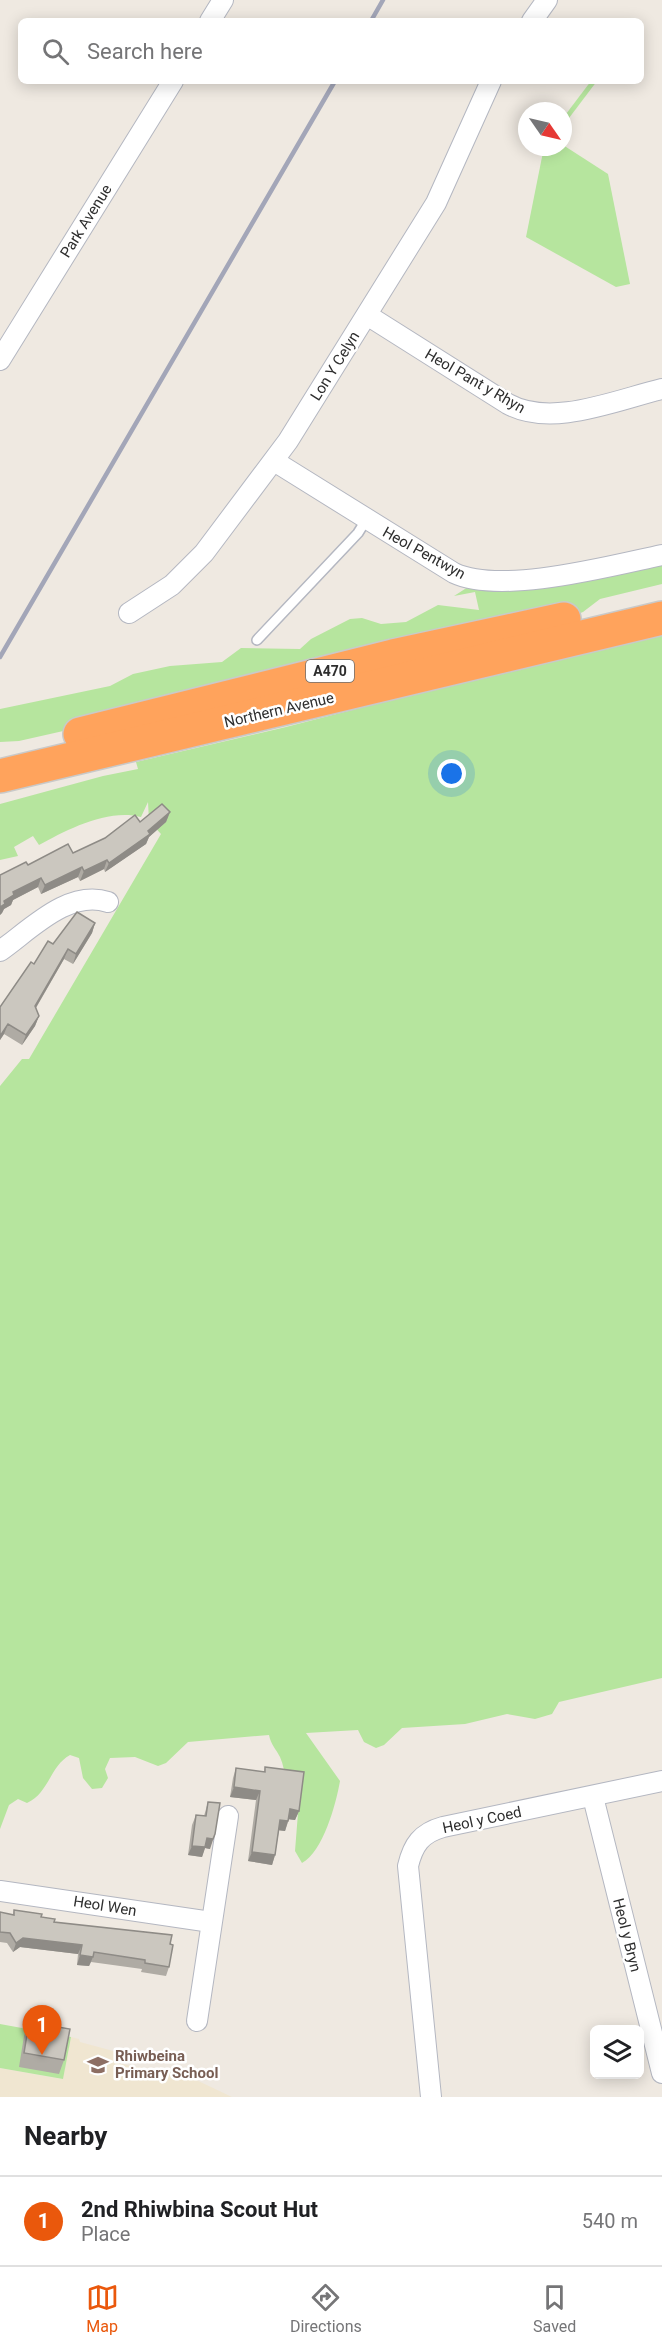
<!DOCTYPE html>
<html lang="en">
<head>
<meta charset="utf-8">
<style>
  :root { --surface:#fff; --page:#f6f6f6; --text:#202124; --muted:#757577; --line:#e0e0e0; --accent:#ea580c }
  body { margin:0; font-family:Roboto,sans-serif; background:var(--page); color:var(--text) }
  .controls { position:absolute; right:18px; bottom:18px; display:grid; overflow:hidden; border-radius:9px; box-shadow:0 3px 15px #0003 }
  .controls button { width:54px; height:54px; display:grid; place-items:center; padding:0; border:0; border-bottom:2px solid var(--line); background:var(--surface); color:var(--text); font:30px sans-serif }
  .compass { position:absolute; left:518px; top:102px; width:54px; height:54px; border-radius:50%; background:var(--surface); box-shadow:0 3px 15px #0003; rotate:124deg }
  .you { position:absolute; left:452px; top:774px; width:21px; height:21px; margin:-15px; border:4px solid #fff; border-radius:50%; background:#1a73e8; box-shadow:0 0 0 9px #1a73e833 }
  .badge { display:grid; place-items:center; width:39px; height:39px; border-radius:50%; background:var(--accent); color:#fff; font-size:20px; font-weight:700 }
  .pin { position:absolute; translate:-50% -50px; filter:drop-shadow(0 2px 3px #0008) }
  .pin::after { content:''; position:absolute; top:32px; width:21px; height:18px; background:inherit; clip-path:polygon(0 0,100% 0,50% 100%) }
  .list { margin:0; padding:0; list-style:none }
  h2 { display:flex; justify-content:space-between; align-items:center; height:78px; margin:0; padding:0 24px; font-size:26px }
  h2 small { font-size:20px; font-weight:400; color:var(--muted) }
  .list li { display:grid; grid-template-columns:39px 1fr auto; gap:18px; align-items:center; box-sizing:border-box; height:90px; padding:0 24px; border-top:2px solid var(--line) }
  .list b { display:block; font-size:22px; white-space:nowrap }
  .list p { margin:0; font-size:20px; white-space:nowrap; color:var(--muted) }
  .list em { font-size:20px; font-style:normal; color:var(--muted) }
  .icon { flex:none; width:33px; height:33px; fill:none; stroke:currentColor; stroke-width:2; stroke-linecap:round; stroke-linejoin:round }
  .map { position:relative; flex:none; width:662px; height:2097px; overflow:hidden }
  .search { position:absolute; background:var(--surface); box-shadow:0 3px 15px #0003; left:18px; right:18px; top:18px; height:66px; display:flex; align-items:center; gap:15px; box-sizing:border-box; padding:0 21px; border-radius:9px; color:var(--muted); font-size:22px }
  .sheet { height:168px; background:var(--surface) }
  nav { display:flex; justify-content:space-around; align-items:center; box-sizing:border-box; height:84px; border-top:2px solid var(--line); background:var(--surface); font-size:16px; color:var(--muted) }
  nav a { display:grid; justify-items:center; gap:3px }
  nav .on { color:var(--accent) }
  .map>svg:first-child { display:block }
  .education { fill:#f0e6d1 }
  .green { fill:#b6e59e }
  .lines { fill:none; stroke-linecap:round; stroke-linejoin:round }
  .lane-casing { stroke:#b4b7c1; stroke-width:12 }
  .street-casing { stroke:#b4b7c1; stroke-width:22 }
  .highway-casing { stroke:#c9c9c9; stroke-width:36 }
  .lane { stroke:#fff; stroke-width:9 }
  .street { stroke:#fff; stroke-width:20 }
  .highway { stroke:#ffa35c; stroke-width:33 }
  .rail { stroke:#a3a6b8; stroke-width:4.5 }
  .wall { fill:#afaba4 }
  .shaded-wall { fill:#8e8b86 }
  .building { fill:#cbc7bf; stroke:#8e8b86; stroke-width:1.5 }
  .labels { text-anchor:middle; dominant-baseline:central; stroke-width:5; stroke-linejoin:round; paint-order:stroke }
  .shield { fill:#fff; stroke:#6d6d6d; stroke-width:1.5 }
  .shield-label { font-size:14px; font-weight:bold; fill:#2e2e2e }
  .street-label { font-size:15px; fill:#2e2e2e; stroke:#fff }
  .education-label { font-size:15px; font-weight:bold; fill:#785e54; stroke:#fff; text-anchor:start }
</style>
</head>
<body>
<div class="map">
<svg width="662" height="2097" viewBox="0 0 662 2097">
  <rect width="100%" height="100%" fill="#efe9e1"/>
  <path class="education" d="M71,2037L79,2039L80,2042L117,2052V2063L190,2077L232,2097H0V2068L62,2079Z"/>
  <g class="green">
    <path d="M591,81H597L563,126V118Z"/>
    <path d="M563,145L608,174L630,284L616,287L526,237L544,147Z"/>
    <path d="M662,554V584L600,599L583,612L573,616L19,741L0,742V709L110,686L133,674L170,666L222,662L241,648L300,649L311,639L350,619L362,618L381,624L406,622L438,605L479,610L475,592L454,596L468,587L611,577L616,568Z"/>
    <path d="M662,630V1678L559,1702L552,1714L535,1719L507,1714L465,1724L402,1728L384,1745L376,1748L364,1742L358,1730L306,1733L340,1781C336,1804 323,1852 302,1863L295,1851L298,1813C284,1797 288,1775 280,1757C276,1749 271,1745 269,1735L188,1742L166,1763L158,1766L135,1757L110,1758L105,1769L108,1778L102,1788L92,1789L83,1778L79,1758L70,1755C50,1766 49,1793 27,1803L18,1799L9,1805L0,1829V1086L22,1059H29L161,834L149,821L148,802L141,817C108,808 66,830 39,845L33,836L14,847L18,856L0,860V804L103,776L138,769L136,762L286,727Z"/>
    <path d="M0,2024L71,2037L63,2079L0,2068Z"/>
  </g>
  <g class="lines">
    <defs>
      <path id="lane" d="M257,640L358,533L366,520"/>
      <g id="street">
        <path d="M210,21L223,0"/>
        <path d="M532,21L547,0"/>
        <path d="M367,315L508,404C552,428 616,400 662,389"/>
        <path d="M0,360L173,81"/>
        <path d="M274,461L454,573C501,595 610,566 662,555"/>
        <path d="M129,613L172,585L204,553L288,441L436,203L491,81"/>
        <path d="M0,951C30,930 68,889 108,902"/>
        <path d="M593,1797L662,2073"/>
        <path d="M0,1891L211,1922"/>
        <path d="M197,2021L228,1816"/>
        <path d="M431,2097L408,1866C413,1845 421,1833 443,1827L662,1781"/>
      </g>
      <g id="highway">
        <path d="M80,734L393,656L564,619"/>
        <path d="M0,776L662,618"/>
      </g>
    </defs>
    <use href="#lane" class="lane-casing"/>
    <use href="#street" class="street-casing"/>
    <use href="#highway" class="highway-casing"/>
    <use href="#lane" class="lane"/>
    <use href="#street" class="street"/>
    <use href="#highway" class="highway"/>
    <g class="rail">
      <path d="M371,21L383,0"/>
      <path d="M0,657L335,81"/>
    </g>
  </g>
  <g class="wall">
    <path d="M170,812L166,822L149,837L146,844L105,872L104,869L80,881L78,877L41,894L38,887L13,900L11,905L4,909L2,913L0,915V875L28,865L73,853L140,822Z"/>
    <path d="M95,923L92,933L73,964L64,959L36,1008L39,1016L35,1026L22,1045L4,1034L0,1040V1007L34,964L53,944Z"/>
    <path d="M265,1767L299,1811L295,1820L289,1819L285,1831L279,1830L275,1855L272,1865L248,1861L256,1800L230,1797L233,1778L236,1768L264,1772Z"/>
    <path d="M208,1802L210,1849L205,1848L202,1857L188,1855L192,1825L196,1815L204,1816Z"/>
    <path d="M14,1910L41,1917L54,1922L170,1944L169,1967L166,1976L141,1972L142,1969L91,1962L89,1966L77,1965L78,1954L20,1947L13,1952L7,1943L0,1942V1912L13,1915Z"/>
    <path d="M29,2022L64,2060L59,2074L19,2067L24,2036Z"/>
  </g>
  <g class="shaded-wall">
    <path d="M170,812L166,822L149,837L146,844L105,872L109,863L148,831Z"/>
    <path d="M107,860L104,869L80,881L84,871Z"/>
    <path d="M82,867L78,877L41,894L45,885Z"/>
    <path d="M41,878L38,887L13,900L11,905L4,909L2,913L0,915V907L4,901L13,892Z"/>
    <path d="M95,923L92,933L73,964L76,954Z"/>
    <path d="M68,949L64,959L31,1016L35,1006Z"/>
    <path d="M39,1016L35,1026L22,1045L26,1035Z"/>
    <path d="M8,1024L4,1034L0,1040V1036Z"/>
    <path d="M234,1787L260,1791L256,1800L230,1797Z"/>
    <path d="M290,1809L299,1811L295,1820L286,1819Z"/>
    <path d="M280,1820L288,1821L285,1831L276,1830Z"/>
    <path d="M215,1834L210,1849L205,1848L202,1857L188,1855L192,1846Z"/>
    <path d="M252,1852L275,1855L272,1865L248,1861Z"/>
    <path d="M23,1938L82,1945L78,1954L20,1947L13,1952L16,1943Z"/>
    <path d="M80,1955L93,1957L89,1966L77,1965Z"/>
  </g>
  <g class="building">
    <path d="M162,804L170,812L148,831L150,834L109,863L107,860L84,871L82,867L45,885L41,878L13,892L14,895L4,901L5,904L0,907V875L26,862L28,865L68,844L73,853L105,838L135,815L140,822Z"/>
    <path d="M77,912L95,923L76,954L68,949L35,1006L39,1016L26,1035L8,1024L0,1036V1007L31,962L34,964L48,941L53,944Z"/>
    <path d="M265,1767L304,1772L299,1811L290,1809L288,1821L280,1820L275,1855L252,1852L260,1791L234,1787L236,1768L265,1772Z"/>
    <path d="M208,1802L220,1803L215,1834L213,1839L207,1838L205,1847L192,1846L196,1815L206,1816Z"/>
    <path d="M14,1910L42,1914L41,1917L55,1919L54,1922L172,1935L170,1944L173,1945L169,1967L145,1963V1960L94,1952L93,1957L80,1955L82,1945L23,1938L16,1943L10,1933L0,1932V1912L14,1915Z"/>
    <path d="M29,2022L70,2029L64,2060L24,2053Z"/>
  </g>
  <defs>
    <symbol id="school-bare" viewBox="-9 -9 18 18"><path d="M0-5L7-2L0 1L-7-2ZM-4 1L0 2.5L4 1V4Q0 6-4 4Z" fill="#8d6e63" stroke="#fff" stroke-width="2.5" paint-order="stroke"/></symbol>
  </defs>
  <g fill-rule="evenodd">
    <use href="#school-bare" x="83" y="2050" width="30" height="30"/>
  </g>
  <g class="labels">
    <rect class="shield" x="306" y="660" width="48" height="22" rx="4.5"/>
    <g class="shield-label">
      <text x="330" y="671">A470</text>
    </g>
    <g class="street-label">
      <text transform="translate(86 221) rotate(-58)">Park Avenue</text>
      <text transform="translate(335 366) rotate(-58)">Lon Y Celyn</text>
      <text transform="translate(475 381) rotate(30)">Heol Pant y Rhyn</text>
      <text transform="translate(424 553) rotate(29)">Heol Pentwyn</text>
      <text transform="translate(279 710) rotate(-13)">Northern Avenue</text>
      <text transform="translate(482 1820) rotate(-12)">Heol y Coed</text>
      <text transform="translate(105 1906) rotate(9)">Heol Wen</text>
      <text transform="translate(627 1935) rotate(76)">Heol y Bryn</text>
    </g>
    <g class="education-label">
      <text x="115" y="2056">Rhiwbeina<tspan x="115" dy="17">Primary School</tspan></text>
    </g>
  </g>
</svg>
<div class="controls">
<button><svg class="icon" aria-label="layers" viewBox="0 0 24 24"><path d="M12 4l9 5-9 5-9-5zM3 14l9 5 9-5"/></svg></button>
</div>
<svg class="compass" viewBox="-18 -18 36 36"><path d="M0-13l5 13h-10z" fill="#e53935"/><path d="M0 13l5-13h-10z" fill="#757577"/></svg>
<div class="you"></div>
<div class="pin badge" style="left:42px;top:2055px">1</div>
<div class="search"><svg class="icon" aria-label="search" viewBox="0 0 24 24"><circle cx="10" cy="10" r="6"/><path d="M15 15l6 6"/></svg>Search here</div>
</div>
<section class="sheet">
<h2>Nearby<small></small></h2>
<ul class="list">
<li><span class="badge">1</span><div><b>2nd Rhiwbina Scout Hut</b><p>Place</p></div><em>540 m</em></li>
</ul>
</section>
<nav>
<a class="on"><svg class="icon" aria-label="map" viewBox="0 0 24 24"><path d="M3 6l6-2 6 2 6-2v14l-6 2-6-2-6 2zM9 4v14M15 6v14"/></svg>Map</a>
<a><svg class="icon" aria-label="directions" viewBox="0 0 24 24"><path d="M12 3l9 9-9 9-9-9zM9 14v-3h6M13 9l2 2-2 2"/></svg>Directions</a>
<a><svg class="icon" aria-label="saved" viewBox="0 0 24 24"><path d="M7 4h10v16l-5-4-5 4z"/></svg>Saved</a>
</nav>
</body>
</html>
